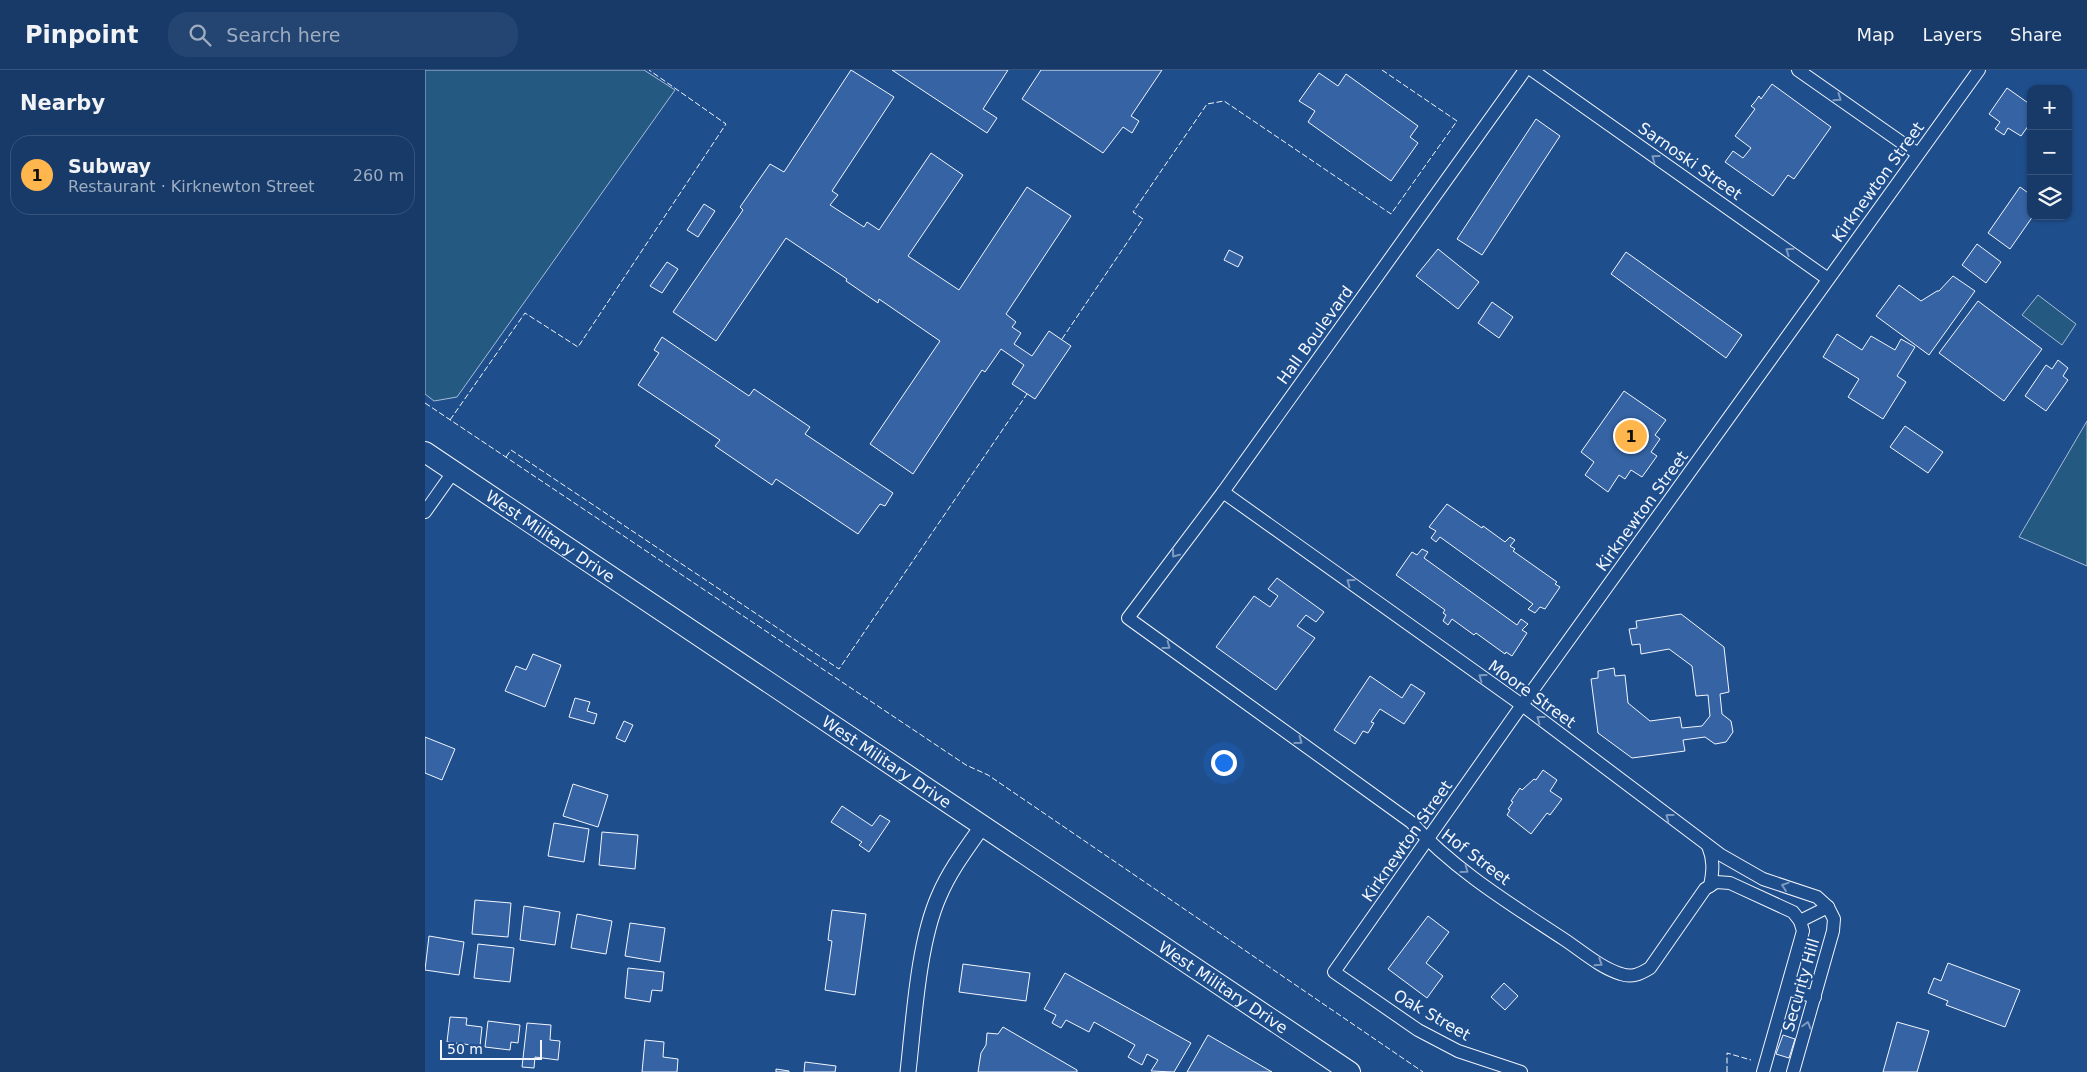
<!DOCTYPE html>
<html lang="en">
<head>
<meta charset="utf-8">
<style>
  :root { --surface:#173a69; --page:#244571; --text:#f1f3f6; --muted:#9eadc0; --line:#36547d; --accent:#ffb74d }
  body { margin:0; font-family:"DejaVu Sans",sans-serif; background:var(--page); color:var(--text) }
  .controls { position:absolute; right:15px; top:15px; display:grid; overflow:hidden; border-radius:10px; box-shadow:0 1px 4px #0004 }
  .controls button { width:45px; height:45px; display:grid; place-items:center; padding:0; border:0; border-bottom:1px solid var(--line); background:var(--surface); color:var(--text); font:25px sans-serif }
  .scale { position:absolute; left:15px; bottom:12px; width:102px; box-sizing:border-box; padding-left:5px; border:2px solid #f2f6ff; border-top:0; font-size:14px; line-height:18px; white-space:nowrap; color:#f2f6ff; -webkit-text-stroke:4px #1f4e8c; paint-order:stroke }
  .you { position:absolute; left:798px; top:692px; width:18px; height:18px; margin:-12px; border:4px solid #fff; border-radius:50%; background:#1a73e8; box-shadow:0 0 0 8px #1a73e833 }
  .badge { display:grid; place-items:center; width:32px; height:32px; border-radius:50%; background:var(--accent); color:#111; font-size:16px; font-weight:700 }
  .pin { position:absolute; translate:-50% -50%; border:2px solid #fff; box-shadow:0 1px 5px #0006 }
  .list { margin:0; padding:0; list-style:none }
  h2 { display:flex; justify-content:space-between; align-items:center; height:65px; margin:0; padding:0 20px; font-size:21px }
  h2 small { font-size:16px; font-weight:400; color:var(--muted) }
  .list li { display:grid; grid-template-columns:32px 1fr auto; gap:15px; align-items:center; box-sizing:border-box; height:80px; margin:0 10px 10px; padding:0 10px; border:1px solid var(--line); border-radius:20px }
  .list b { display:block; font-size:19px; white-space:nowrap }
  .list p { margin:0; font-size:16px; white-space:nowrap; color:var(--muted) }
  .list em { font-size:16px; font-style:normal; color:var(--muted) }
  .icon { flex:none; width:28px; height:28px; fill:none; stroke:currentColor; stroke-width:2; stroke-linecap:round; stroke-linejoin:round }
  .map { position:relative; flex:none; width:1662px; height:1002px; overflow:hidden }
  header { display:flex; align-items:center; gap:30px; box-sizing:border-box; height:70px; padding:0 25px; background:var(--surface); border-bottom:1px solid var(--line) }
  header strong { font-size:24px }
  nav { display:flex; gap:28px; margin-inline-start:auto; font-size:18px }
  .search { width:350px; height:45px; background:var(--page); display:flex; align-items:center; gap:12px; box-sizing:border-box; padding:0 18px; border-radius:20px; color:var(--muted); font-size:19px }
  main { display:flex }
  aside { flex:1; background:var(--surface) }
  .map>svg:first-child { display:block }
  .green { fill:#245a82; stroke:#a8bbd7 }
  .building { fill:#3563a3; stroke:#f2f6ff }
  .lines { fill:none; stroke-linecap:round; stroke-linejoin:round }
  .minor-casing { stroke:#f2f6ff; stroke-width:14 }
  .tertiary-casing { stroke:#f2f6ff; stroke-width:17 }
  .primary-casing { stroke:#f2f6ff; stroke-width:22 }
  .minor { stroke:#1f4e8c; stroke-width:12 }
  .tertiary { stroke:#1f4e8c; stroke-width:15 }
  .primary { stroke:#1f4e8c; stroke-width:20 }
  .fence { stroke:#f2f6ff; stroke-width:1; stroke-dasharray:6 2.5; stroke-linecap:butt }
  .oneway { stroke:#7e9ac0 }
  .labels { text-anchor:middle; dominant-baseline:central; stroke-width:4; stroke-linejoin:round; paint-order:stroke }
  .street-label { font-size:16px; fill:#f2f6ff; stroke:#1f4e8c }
</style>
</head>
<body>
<header>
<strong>Pinpoint</strong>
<div class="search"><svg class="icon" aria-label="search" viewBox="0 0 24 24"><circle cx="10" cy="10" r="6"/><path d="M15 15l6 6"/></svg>Search here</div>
<nav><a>Map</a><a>Layers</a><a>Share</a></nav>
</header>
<main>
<aside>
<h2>Nearby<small></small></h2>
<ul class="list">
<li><span class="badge">1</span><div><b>Subway</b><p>Restaurant · Kirknewton Street</p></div><em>260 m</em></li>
</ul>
</aside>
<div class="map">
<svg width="1662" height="1002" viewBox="0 0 1662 1002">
  <rect width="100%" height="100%" fill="#1f4e8c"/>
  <g class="green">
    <path d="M0,0H219L250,20L32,327L9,331L0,324Z"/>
    <path d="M1613,225L1651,254L1637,275L1597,245Z"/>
    <path d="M1662,351V496L1594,467Z"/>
  </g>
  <g class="building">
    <path d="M426,0L469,27L407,121L413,125L405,135L439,157L442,152L454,160L506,83L538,105L483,186L534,220L602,117L646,146L581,244L591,252L587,257L596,263L589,274L607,286L624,261L646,276L610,329L587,314L599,295L576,279L560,302L557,300L488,404L445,374L515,271L454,229L453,233L421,211L422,209L361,168L291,271L248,242L318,140L315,137L345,94L359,102Z"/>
    <path d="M467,0H583L558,39L572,48L562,63Z"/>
    <path d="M616,0H737L706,46L714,51L707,63L698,57L678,83L597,29Z"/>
    <path d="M894,3L913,16L921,4L993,56L985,67L993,73L966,111L883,52L890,41L874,31Z"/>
    <path d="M1347,14L1406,57L1369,109L1363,105L1348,126L1300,92L1308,81L1318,88L1326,78L1310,66L1330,39L1326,36L1329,33L1334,26L1336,29Z"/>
    <path d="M1582,18L1606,35V52L1596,66L1583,58L1579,65L1570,59L1575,52L1564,44Z"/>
    <path d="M1111,49L1135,66L1057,185L1032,169Z"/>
    <path d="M1595,117L1606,125V146H1608L1585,179L1563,163Z"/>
    <path d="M279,134L290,141L273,167L262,160Z"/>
    <path d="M1552,174L1576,192L1561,213L1537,195Z"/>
    <path d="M1013,179L1054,212L1033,239L991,206Z"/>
    <path d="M804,180L818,187L813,197L799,190Z"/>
    <path d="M1201,182L1317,265L1301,288L1186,204Z"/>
    <path d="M242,192L253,199L237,223L225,216Z"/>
    <path d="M1528,206L1550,221L1504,285L1451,246L1474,215L1496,231L1512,221H1514Z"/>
    <path d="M1553,231L1617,279L1579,331L1514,283Z"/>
    <path d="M1067,232L1088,247L1074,268L1053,253Z"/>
    <path d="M1412,264L1437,280L1446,266L1470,280L1476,269L1490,277L1472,306L1481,312L1458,349L1423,327L1434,309L1398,287Z"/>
    <path d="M237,267L324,326L329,319L385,357L380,364L468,423L460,436L455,434L433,464L351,409L347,415L290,376L295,370L213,315L234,283L229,280Z"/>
    <path d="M1633,290L1643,298L1638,306L1643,310L1621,341L1600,326L1621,295L1627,299Z"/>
    <path d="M1199,321L1241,350L1230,365L1235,369L1226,382L1232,386L1217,407L1206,400L1200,409L1194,405L1183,422L1160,405L1169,392L1156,382Z"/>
    <path d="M1480,356L1518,382L1503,403L1465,377Z"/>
    <path d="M1022,434L1057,458L1058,456L1080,472L1085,467L1090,470L1085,476L1090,479L1088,481L1132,512L1130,514L1135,517L1120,539L1115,537L1110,543L1103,539L1108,534L1015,467L1011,472L1006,468L1011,461L1004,457Z"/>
    <path d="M997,479L1003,482L999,488L1092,555L1096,549L1103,554L1097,560L1102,563L1087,586L1081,582L1080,584L1051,563L1049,565L1027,549L1023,555L1018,551L1021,545L1018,543L1020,540L971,505L987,482L992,485Z"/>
    <path d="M852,508L899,542L891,552L881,545L872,556L890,568L851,620L791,577L829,526L845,537L853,526L843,519Z"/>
    <path d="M1256,544L1299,577L1304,622L1295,624L1297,644L1306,651L1308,662L1301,672L1290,674L1280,667L1258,670L1260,681L1207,688L1173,663L1166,609L1173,608V601L1189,598L1190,606L1200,605L1203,633L1225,651L1255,647L1257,658L1277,656L1285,646L1283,625L1271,626L1267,596L1244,579L1216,584L1215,574L1207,575L1204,559L1212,558L1211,551Z"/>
    <path d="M108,584L136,595L120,637L80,621L91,596L101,600Z"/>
    <path d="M945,606L977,628L986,614L1000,623L979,654L955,639L946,652L949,653L943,663L938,661L930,674L909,660Z"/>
    <path d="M150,628L165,632L162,641L172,644L169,654L144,647Z"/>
    <path d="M199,651L208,655L200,672L191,668Z"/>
    <path d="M0,667L30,679L17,710L0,703Z"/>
    <path d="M1118,700L1132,710L1125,721L1137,729L1125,745L1122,743L1106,764L1082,745L1085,740L1083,739L1088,732L1086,731L1095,718L1097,720L1109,709L1111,710Z"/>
    <path d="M148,714L183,725L173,757L138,746Z"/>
    <path d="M417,736L447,756L455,745L465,751L444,782L434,775L437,772L406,752Z"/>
    <path d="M129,753L164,759L159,792L123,786Z"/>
    <path d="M177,762L213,765L210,799L174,795Z"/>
    <path d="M50,830L86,833L83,867L47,864Z"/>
    <path d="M99,836L135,842L130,875L95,870Z"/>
    <path d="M407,840L441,844L430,925L400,920L407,871L403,870Z"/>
    <path d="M152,844L187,851L181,884L146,878Z"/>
    <path d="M1003,846L1024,862L1001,893L1018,906L1002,928L963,899Z"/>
    <path d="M205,853L240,858L235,892L200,886Z"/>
    <path d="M4,866L39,872L34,905L0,900Z"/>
    <path d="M53,874L89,878L85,912L49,908Z"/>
    <path d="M1523,893L1595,920L1580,957L1521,935L1523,931L1503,923L1509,908L1516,911Z"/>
    <path d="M538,894L605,903L601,931L534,922Z"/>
    <path d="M203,898L239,902L237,921L227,920L225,932L200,928Z"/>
    <path d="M640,903L766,973L749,1002L726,1001L733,990L722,984L717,995L703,987L710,975L669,952L664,962L641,950L636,958L627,953L631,945L619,939Z"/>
    <path d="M1079,913L1093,926L1080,940L1066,927Z"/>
    <path d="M25,947L42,948L41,955L57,957L55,976L22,972Z"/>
    <path d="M63,951L95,955L93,973L86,972L85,980L60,977Z"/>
    <path d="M1472,952L1504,961L1492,1002H1458Z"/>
    <path d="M102,953L126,955L125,970L135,971L133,990L110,987L109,998L97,997Z"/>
    <path d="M578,957L652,1000V1002H553L556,983L561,975L562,963L573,964Z"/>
    <path d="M783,965L847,1002H762Z"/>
    <path d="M1358,965L1370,969L1364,988L1351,984Z"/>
    <path d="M220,970L239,972L238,987L253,989L252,1002H217Z"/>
    <path d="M380,992L411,996L410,1002H379Z"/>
    <path d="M351,999L364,1001V1002H351Z"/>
  </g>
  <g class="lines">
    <defs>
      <g id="minor">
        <path d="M1100,0L798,422L703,548L986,752C1029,800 1087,835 1140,870C1158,882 1176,898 1196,904C1207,908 1215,904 1225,898L1280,819L1291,812L1305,813L1368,842L1375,851L1378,861L1338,1002"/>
        <path d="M1107,0L1403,209"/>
        <path d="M1373,0L1493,84"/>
        <path d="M798,422L1097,635L1296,785L1338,809L1392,827L1403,837L1409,849L1408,861L1368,1002"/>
        <path d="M0,442L29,401"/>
        <path d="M1283,776C1289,790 1288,801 1285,816"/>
        <path d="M1375,851L1403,837"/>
        <path d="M1362,919L1390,927"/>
        <path d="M1096,1002L1033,981L993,960L909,902L1097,635L1554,0"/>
      </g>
      <path id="tertiary" d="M483,1002C489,950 493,873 514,826C525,800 542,778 558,755"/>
      <g id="primary">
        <path id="s1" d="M0,382L925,1002"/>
      </g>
    </defs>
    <use href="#minor" class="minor-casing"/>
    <use href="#tertiary" class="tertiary-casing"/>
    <use href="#primary" class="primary-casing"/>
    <use href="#minor" class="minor"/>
    <use href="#tertiary" class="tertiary"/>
    <use href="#primary" class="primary"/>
    <g class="fence">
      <path d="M637,269L718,149L708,142L782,34L799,31L966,144L1032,51L957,0"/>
      <path d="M0,333L541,695L563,705L998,1002"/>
      <path d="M25,350L100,243L153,277L301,54L224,0"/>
      <path d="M81,387L86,380L414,599L602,324"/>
      <path d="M1302,1002V983L1326,990"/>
    </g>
  </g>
  <defs><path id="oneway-chevron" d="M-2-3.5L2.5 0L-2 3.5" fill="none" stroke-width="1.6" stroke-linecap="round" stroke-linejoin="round" transform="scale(1.25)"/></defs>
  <g class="oneway">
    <use href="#oneway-chevron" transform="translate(1413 28) rotate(35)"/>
    <use href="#oneway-chevron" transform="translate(1230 88) rotate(-144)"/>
    <use href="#oneway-chevron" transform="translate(1364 181) rotate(-145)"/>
    <use href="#oneway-chevron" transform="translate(750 484) rotate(127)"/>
    <use href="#oneway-chevron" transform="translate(925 512) rotate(-144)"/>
    <use href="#oneway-chevron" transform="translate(742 576) rotate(36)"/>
    <use href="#oneway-chevron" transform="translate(1057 607) rotate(-144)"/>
    <use href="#oneway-chevron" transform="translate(1115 649) rotate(-143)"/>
    <use href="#oneway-chevron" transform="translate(874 671) rotate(36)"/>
    <use href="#oneway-chevron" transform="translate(1244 747) rotate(-143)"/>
    <use href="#oneway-chevron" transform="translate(1040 800) rotate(36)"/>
    <use href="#oneway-chevron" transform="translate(1360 816) rotate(-161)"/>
    <use href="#oneway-chevron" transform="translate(1174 893) rotate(33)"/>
    <use href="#oneway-chevron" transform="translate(1382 955) rotate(-74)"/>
  </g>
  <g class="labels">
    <g class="street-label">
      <text transform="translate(1265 91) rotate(35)">Sarnoski Street</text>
      <text transform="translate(1453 112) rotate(-54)">Kirknewton Street</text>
      <text transform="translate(890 265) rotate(-54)">Hall Boulevard</text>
      <text transform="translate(1217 441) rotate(-54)">Kirknewton Street</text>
      <text stroke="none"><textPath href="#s1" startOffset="151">West Military Drive</textPath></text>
      <text transform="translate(1107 624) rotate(36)">Moore Street</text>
      <text stroke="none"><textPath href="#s1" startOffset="556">West Military Drive</textPath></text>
      <text transform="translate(982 771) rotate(-55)">Kirknewton Street</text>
      <text transform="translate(1051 787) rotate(37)">Hof Street</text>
      <text transform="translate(1376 915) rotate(-74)">Security Hill</text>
      <text stroke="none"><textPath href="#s1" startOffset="961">West Military Drive</textPath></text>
      <text transform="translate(1007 945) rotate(30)">Oak Street</text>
    </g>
  </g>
</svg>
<div class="controls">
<button>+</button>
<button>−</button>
<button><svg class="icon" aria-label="layers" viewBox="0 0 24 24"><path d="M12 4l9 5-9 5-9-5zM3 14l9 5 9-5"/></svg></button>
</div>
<div class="scale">50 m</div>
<div class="you"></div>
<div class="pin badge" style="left:1206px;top:366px">1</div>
</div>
</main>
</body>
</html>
